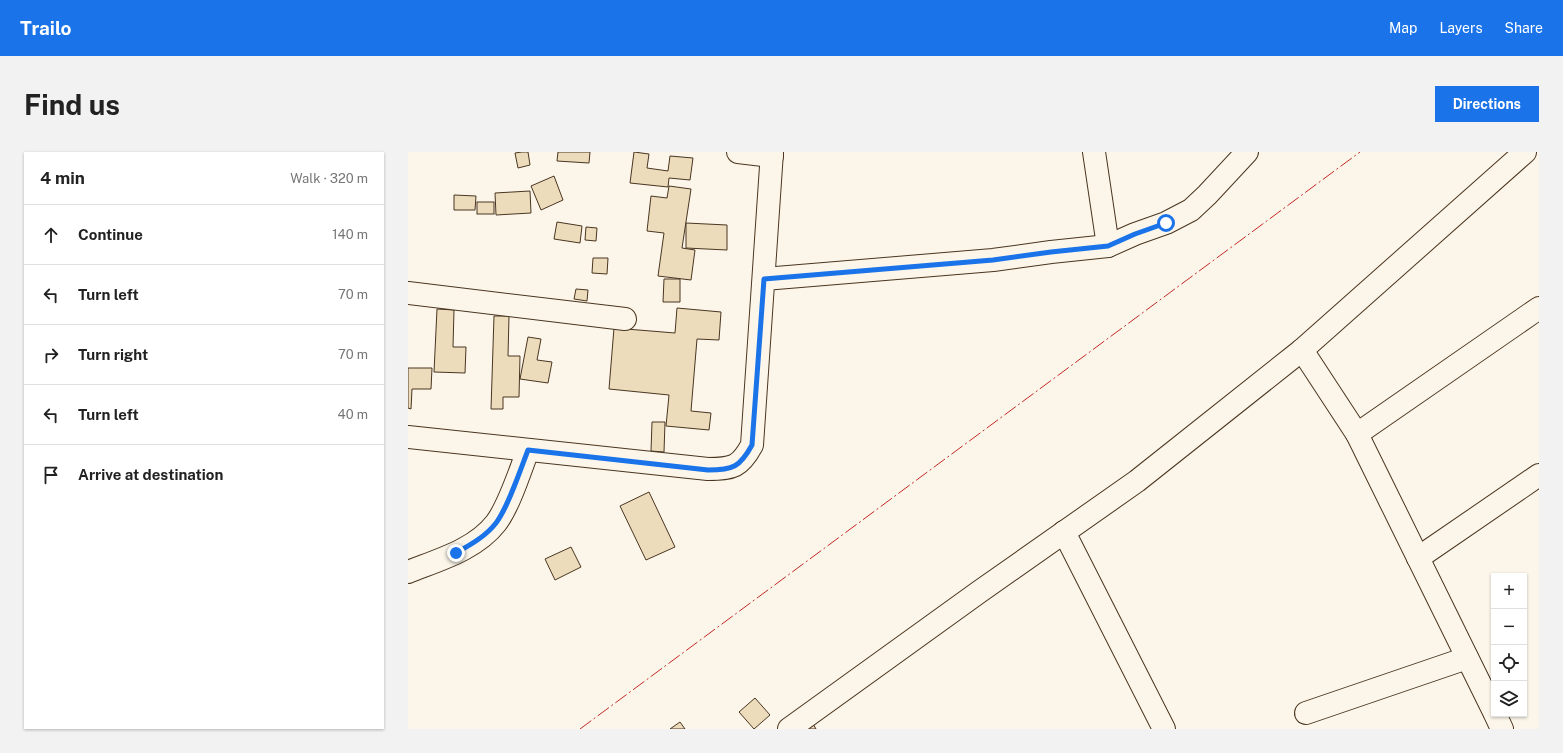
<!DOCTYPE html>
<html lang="en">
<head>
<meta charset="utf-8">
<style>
  :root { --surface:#fff; --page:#f2f2f2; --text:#222; --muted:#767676; --line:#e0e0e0; --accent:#1a73e8 }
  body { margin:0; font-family:"Public Sans",sans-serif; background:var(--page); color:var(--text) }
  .controls { position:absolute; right:12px; bottom:12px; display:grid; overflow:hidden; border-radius:0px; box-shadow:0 1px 3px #0004 }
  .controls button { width:36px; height:36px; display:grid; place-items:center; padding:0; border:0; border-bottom:1px solid var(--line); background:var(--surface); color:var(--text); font:20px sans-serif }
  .stop { position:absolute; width:12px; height:12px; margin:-9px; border:3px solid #1a73e8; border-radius:50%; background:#fff }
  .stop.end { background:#1a73e8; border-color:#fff; box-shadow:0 1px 4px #0008 }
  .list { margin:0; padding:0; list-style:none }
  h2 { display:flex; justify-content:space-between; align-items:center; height:52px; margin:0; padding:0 16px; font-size:17px }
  h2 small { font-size:13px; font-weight:400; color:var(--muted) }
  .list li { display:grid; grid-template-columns:26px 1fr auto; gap:12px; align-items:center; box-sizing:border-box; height:60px; padding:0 16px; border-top:1px solid var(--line) }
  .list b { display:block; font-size:15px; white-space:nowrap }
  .list em { font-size:13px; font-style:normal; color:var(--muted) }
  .icon { flex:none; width:22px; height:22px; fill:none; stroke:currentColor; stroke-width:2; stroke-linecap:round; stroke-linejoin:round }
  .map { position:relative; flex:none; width:1131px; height:577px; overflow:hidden; border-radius:0px }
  header { display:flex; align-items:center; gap:24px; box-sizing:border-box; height:56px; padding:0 20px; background:var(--accent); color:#fff }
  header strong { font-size:19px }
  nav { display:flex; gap:22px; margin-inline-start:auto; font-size:14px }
  .intro { display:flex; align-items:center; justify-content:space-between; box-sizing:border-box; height:96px; padding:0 24px }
  h1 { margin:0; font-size:28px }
  .button { padding:10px 18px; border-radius:0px; background:var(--accent); color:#fff; font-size:14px; font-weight:700 }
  main { display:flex; gap:24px; padding:0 24px }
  aside { flex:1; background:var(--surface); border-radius:0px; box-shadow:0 1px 3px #0004 }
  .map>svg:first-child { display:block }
  .building { fill:#ecdcbc; stroke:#4a3520 }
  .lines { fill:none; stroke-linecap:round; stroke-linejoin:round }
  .minor-casing { stroke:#4a3520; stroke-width:24 }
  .minor { stroke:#fbf6e9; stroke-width:22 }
  .power { stroke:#c62828; stroke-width:1; stroke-dasharray:14 3 2 3; stroke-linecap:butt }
  .route { stroke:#1a73e8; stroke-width:5 }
</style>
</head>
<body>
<header>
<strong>Trailo</strong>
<nav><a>Map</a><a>Layers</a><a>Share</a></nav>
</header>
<div class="intro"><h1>Find us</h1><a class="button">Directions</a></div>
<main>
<aside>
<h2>4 min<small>Walk · 320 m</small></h2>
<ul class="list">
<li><svg class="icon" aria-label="ahead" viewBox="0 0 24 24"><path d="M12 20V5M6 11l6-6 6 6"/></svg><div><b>Continue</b></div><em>140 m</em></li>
<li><svg class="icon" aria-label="left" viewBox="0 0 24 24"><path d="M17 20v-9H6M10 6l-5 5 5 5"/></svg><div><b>Turn left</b></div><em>70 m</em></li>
<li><svg class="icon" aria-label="right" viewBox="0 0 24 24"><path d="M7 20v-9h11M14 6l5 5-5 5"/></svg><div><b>Turn right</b></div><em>70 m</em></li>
<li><svg class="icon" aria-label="left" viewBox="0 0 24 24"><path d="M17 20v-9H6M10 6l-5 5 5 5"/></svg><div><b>Turn left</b></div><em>40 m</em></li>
<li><svg class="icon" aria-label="arrive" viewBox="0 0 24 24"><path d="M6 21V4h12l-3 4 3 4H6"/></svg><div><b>Arrive at destination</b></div></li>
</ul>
</aside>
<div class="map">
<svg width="1131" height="577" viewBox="0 0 1131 577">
  <rect width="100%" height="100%" fill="#fbf6e9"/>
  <g class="building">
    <path d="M114,0H120L122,13L110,16L107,1Z"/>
    <path d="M150,0H182L181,11L149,9Z"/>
    <path d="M226,0L241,2L239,16L260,19L262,4L285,6L282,28L261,26L260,35L222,31Z"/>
    <path d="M146,24L155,48L133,58L123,34Z"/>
    <path d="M261,34L283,37L274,96L287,98L283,128L250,124L256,81L239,79L243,44L259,46Z"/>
    <path d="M122,39L123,61L88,63L87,41Z"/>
    <path d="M46,43L68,44L67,58H46Z"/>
    <rect x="69" y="50" width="17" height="12"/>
    <path d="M149,70L174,74L172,91L146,87Z"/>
    <path d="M278,71L319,73V98L278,96Z"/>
    <path d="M178,75L189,76L188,89L177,88Z"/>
    <path d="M185,106H200L199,122L184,121Z"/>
    <path d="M256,127H272V150H255Z"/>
    <path d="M168,137L180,138L179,149L166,147Z"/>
    <path d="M269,156L313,160L311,188L289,187L283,259L303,261L301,278L258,274L261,243L201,237L206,176L267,181Z"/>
    <path d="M29,157L46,158L45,195H58L57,221L26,220Z"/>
    <path d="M86,164H101L100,204H112L111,245H95V257H83Z"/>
    <path d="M120,185L133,187L129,208L144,210L140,231L112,227Z"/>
    <path d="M0,216H24L23,237H4L3,257L0,256Z"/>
    <path d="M244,270H257L256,300L243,299Z"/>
    <path d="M241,340L267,395L238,408L212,354Z"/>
    <path d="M163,395L173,415L147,428L137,407Z"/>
    <path d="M347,546L362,563L346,577L331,560Z"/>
    <path d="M272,570L277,577H262Z"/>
    <path d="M404,570L408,577H391Z"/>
  </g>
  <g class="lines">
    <defs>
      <g id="minor">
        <path d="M330,0L364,4"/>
        <path d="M686,0L700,94"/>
        <path d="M356,127L585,108L643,100L700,94L727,82L758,71L783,58L799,43L839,0"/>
        <path d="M0,141L217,167"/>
        <path d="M894,198L949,282L1086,560"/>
        <path d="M949,282L1131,156"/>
        <path d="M0,285L300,317C325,317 332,315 344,293L364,0"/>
        <path d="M656,380L756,577"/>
        <path d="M1010,406L1131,323"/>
        <path d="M0,420C30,408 67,398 88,371C101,354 112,319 120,298"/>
        <path d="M898,561L1059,506"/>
        <path d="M1087,562L1094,577"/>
        <path d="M381,577L571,440L729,329L894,198L1117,0"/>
      </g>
    </defs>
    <use href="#minor" class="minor-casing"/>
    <use href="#minor" class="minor"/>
    <path class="power" d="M172,577L952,0"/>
  </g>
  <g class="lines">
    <path class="route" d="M48,401C62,393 77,385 88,371C100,355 112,319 120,298L300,318C325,318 332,315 344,293L356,127L585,108L643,100L700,94L727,82L758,71"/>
  </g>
</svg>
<div class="controls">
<button>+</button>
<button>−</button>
<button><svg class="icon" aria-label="locate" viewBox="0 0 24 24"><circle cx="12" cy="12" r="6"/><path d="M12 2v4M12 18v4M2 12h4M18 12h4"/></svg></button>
<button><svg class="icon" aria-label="layers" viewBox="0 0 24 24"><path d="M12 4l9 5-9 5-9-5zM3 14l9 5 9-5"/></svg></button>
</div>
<div class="stop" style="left:758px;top:71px"></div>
<div class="stop end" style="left:48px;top:401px"></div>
</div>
</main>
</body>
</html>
